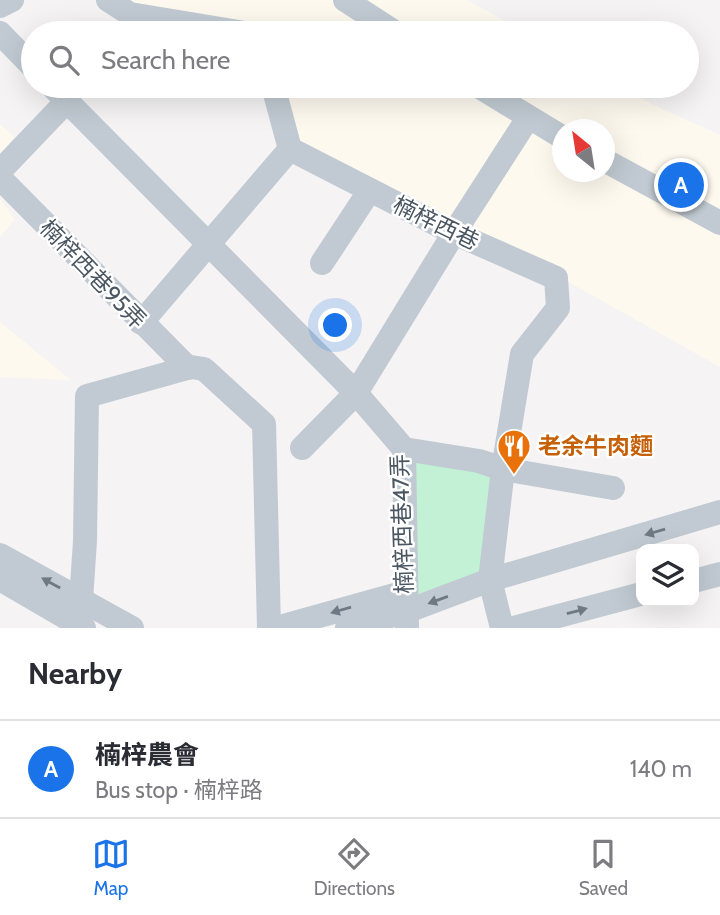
<!DOCTYPE html>
<html lang="en">
<head>
<meta charset="utf-8">
<style>
  :root { --surface:#fff; --page:#f7f7f7; --text:#2b2b33; --muted:#7c7c81; --line:#e1e1e2; --accent:#1a73e8 }
  body { margin:0; font-family:Cabin,"Noto Sans TC",sans-serif; background:var(--page); color:var(--text) }
  .controls { position:absolute; right:21px; bottom:21px; display:grid; overflow:hidden; border-radius:14px; box-shadow:0 7px 28px #0002 }
  .controls button { width:63px; height:63px; display:grid; place-items:center; padding:0; border:0; border-bottom:2px solid var(--line); background:var(--surface); color:var(--text); font:35px sans-serif }
  .compass { position:absolute; left:552px; top:119px; width:63px; height:63px; border-radius:50%; background:var(--surface); box-shadow:0 7px 28px #0002; rotate:330deg }
  .you { position:absolute; left:336px; top:326px; width:24px; height:24px; margin:-18px; border:5px solid #fff; border-radius:50%; background:#1a73e8; box-shadow:0 0 0 10px #1a73e833 }
  .badge { display:grid; place-items:center; width:46px; height:46px; border-radius:50%; background:var(--accent); color:#fff; font-size:23px; font-weight:700 }
  .pin { position:absolute; translate:-50% -50%; border:4px solid #fff; box-shadow:0 2px 7px #0006 }
  .list { margin:0; padding:0; list-style:none }
  h2 { display:flex; justify-content:space-between; align-items:center; height:91px; margin:0; padding:0 28px; font-size:30px }
  h2 small { font-size:23px; font-weight:400; color:var(--muted) }
  .list li { display:grid; grid-template-columns:46px 1fr auto; gap:21px; align-items:center; box-sizing:border-box; height:98px; padding:0 28px; border-top:2px solid var(--line) }
  .list b { display:block; font-size:26px; white-space:nowrap }
  .list p { margin:0; font-size:23px; white-space:nowrap; color:var(--muted) }
  .list em { font-size:23px; font-style:normal; color:var(--muted) }
  .icon { flex:none; width:38px; height:38px; fill:none; stroke:currentColor; stroke-width:2; stroke-linecap:round; stroke-linejoin:round }
  .map { position:relative; flex:none; width:720px; height:628px; overflow:hidden }
  .search { position:absolute; background:var(--surface); box-shadow:0 7px 28px #0002; left:21px; right:21px; top:21px; height:77px; display:flex; align-items:center; gap:18px; box-sizing:border-box; padding:0 24px; border-radius:38px; color:var(--muted); font-size:26px }
  .sheet { height:189px; background:var(--surface) }
  nav { display:flex; justify-content:space-around; align-items:center; box-sizing:border-box; height:98px; border-top:2px solid var(--line); background:var(--surface); font-size:19px; color:var(--muted) }
  nav a { display:grid; justify-items:center; gap:4px }
  nav .on { color:var(--accent) }
  .map>svg:first-child { display:block }
  .commercial { fill:#fdf9ef; fill-rule:evenodd }
  .green { fill:#c3f1d5 }
  .lines { fill:none; stroke-linecap:round; stroke-linejoin:round }
  .minor { stroke:#c1cad2; stroke-width:24 }
  .oneway { fill:#6e7983 }
  .labels { text-anchor:middle; dominant-baseline:central; stroke-width:5; stroke-linejoin:round; paint-order:stroke }
  .street-label { font-size:23px; fill:#4a5661; stroke:#fff }
  .food-label { font-size:23px; font-weight:bold; fill:#c56008; stroke:#fff; text-anchor:start }
</style>
</head>
<body>
<div class="map">
<svg width="720" height="628" viewBox="0 0 720 628">
  <rect width="100%" height="100%" fill="#f5f3f3"/>
  <g class="commercial">
    <path d="M125,0H467L527,33H259L254,23L130,3Z"/>
    <path d="M282,86H620L654,105L720,135V367L472,228L295,138ZM562,130H604V172H562Z"/>
    <path d="M0,124L14,137L0,156Z"/>
    <path d="M0,199L15,219L0,237Z"/>
    <path d="M0,322L71,380L0,377Z"/>
  </g>
  <path class="green" d="M412,455L497,472L485,573L409,597Z"/>
  <g class="lines">
    <g class="minor">
      <path d="M108,0L130,14L245,33"/>
      <path d="M345,0L396,33"/>
      <path d="M0,6L12,0"/>
      <path d="M0,33L33,67"/>
      <path d="M52,86L356,393L404,449L407,628"/>
      <path d="M273,86L290,149L454,233L556,278L558,308L522,354L503,469L490,580L502,628"/>
      <path d="M478,86L562,137"/>
      <path d="M604,160L720,223"/>
      <path d="M0,171L67,101"/>
      <path d="M0,178L188,368"/>
      <path d="M322,263L370,190"/>
      <path d="M141,323L290,149"/>
      <path d="M302,448L356,393L454,233L528,118"/>
      <path d="M404,449L479,461L503,469L613,488"/>
      <path d="M0,555L132,628"/>
      <path d="M0,579L84,628"/>
      <path d="M694,581L720,574"/>
      <path d="M81,600L85,541L87,396L191,367L204,369L264,424L269,628"/>
      <path d="M276,628L405,592"/>
      <path d="M347,628L405,612L490,580L720,512"/>
      <path d="M513,628L641,594"/>
    </g>
  </g>
  <defs><path id="oneway-solid" d="M-6-.8H1V-3.2L6.5 0L1 3.2V.8H-6Z" transform="scale(1.75)"/></defs>
  <g class="oneway">
    <use href="#oneway-solid" transform="translate(655 532) rotate(164)"/>
    <use href="#oneway-solid" transform="translate(51 583) rotate(-151)"/>
    <use href="#oneway-solid" transform="translate(438 600) rotate(160)"/>
    <use href="#oneway-solid" transform="translate(341 610) rotate(164)"/>
    <use href="#oneway-solid" transform="translate(577 611) rotate(-15)"/>
  </g>
  <defs>
    <symbol id="restaurant-pin" viewBox="-11 -11 22 30"><path d="M0 17L-7.5 6A9.5 9.5 0 1 1 7.5 6Z" fill="#e8710a" stroke="#fff"/><path d="M-5-6h1v4h1v-4h1v4h1v-4h1v5L-1.5 .5V6h-2V.5L-5-1ZM5-6V6H3V1.5H1.5Q1.5-4 5-6Z" fill="#fff"/></symbol>
  </defs>
  <g fill-rule="evenodd">
    <use href="#restaurant-pin" x="495" y="427" width="38" height="52"/>
  </g>
  <g class="labels">
    <g class="street-label">
      <text transform="translate(436 223) rotate(26)">楠梓西巷</text>
      <text transform="translate(93 274) rotate(46)">楠梓西巷95弄</text>
      <text transform="translate(402 524) rotate(-92)">楠梓西巷47弄</text>
    </g>
    <g class="food-label">
      <text x="538" y="446">老余牛肉麵</text>
    </g>
  </g>
</svg>
<div class="controls">
<button><svg class="icon" aria-label="layers" viewBox="0 0 24 24"><path d="M12 4l9 5-9 5-9-5zM3 14l9 5 9-5"/></svg></button>
</div>
<svg class="compass" viewBox="-18 -18 36 36"><path d="M0-13l5 13h-10z" fill="#e53935"/><path d="M0 13l5-13h-10z" fill="#7c7c81"/></svg>
<div class="you"></div>
<div class="pin badge" style="left:681px;top:185px">A</div>
<div class="search"><svg class="icon" aria-label="search" viewBox="0 0 24 24"><circle cx="10" cy="10" r="6"/><path d="M15 15l6 6"/></svg>Search here</div>
</div>
<section class="sheet">
<h2>Nearby<small></small></h2>
<ul class="list">
<li><span class="badge">A</span><div><b>楠梓農會</b><p>Bus stop · 楠梓路</p></div><em>140 m</em></li>
</ul>
</section>
<nav>
<a class="on"><svg class="icon" aria-label="map" viewBox="0 0 24 24"><path d="M3 6l6-2 6 2 6-2v14l-6 2-6-2-6 2zM9 4v14M15 6v14"/></svg>Map</a>
<a><svg class="icon" aria-label="directions" viewBox="0 0 24 24"><path d="M12 3l9 9-9 9-9-9zM9 14v-3h6M13 9l2 2-2 2"/></svg>Directions</a>
<a><svg class="icon" aria-label="saved" viewBox="0 0 24 24"><path d="M7 4h10v16l-5-4-5 4z"/></svg>Saved</a>
</nav>
</body>
</html>
